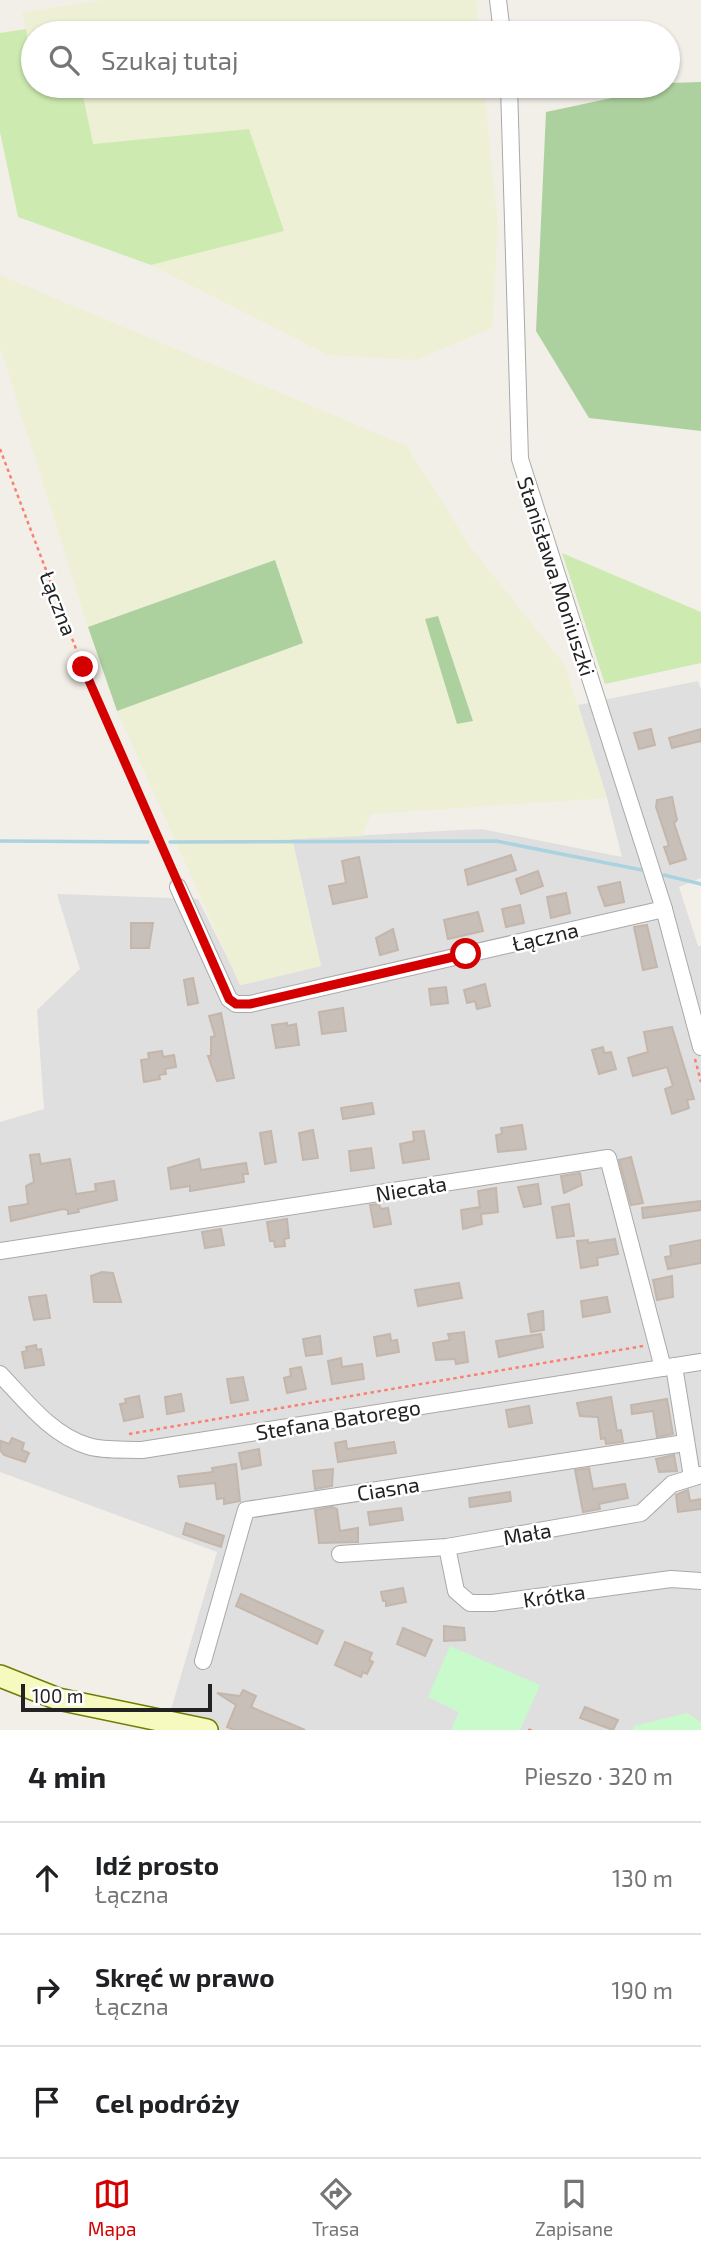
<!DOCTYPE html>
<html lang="pl">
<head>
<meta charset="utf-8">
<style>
  :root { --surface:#fff; --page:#f6f6f6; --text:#202124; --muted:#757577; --line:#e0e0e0; --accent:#d40000 }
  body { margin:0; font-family:"Exo 2",sans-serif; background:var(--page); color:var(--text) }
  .scale { position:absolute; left:21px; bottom:18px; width:191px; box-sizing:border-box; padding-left:7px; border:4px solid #222; border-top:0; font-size:19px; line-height:24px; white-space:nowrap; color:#222; -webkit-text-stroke:5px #fff; paint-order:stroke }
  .stop { position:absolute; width:21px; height:21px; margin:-16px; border:5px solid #d40000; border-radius:50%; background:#fff }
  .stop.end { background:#d40000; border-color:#fff; box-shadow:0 2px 7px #0008 }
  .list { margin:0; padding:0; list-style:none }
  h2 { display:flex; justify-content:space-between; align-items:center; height:91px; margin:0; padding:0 28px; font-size:30px }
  h2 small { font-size:23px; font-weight:400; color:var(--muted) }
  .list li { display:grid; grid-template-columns:46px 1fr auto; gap:21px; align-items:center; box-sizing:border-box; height:112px; padding:0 28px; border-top:2px solid var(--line) }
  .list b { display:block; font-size:26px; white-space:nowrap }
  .list p { margin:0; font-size:23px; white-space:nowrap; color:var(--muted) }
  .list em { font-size:23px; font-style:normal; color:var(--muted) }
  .icon { flex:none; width:38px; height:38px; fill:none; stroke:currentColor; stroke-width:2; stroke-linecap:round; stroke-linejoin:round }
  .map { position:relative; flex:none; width:701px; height:1730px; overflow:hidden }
  .search { position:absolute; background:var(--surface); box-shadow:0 2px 5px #0004; left:21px; right:21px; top:21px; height:77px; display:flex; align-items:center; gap:18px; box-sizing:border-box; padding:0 24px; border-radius:38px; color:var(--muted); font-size:26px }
  .sheet { height:427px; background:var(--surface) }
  nav { display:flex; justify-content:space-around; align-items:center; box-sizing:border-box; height:98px; border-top:2px solid var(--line); background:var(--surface); font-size:19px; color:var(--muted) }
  nav a { display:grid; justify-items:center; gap:4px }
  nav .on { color:var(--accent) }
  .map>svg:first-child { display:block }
  .residential { fill:#e0dfdf }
  .farmland { fill:#eef0d5 }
  .grass { fill:#cdebb0 }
  .forest { fill:#add19e }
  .park { fill:#c8facc }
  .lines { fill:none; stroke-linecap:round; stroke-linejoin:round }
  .stream { stroke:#aad3df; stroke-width:3.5 }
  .building { fill:#c7bfb8; stroke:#c4b6ab; stroke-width:2 }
  .street-casing { stroke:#a9a9a9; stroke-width:18 }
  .secondary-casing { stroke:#707d05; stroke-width:24 }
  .path { stroke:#fa8072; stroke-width:2.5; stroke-dasharray:3.5 3.5; stroke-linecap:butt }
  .street { stroke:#fff; stroke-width:16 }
  .secondary { stroke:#f7fabf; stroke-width:21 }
  .route { stroke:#d40000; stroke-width:9 }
  .labels { text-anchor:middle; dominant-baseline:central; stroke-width:5; stroke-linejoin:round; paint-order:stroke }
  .street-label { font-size:21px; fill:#222; stroke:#fff }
</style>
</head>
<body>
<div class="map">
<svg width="701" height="1730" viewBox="0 0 701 1730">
  <rect width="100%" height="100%" fill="#f2efe9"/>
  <path class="residential" d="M698,681L701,690V878L679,887L698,946H701V1730H165L217,1552L0,1472V1122L44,1109L37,1010L80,969L57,894L198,899L241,985L321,966L292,839L481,829L622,857L607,798L578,705Z"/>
  <g class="farmland">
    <path d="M105,0H476L479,33H33V67L22,12Z"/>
    <path d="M37,86H484L498,227L492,328L416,360L328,355L151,265L284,231L93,144Z"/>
    <path d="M0,275L407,446L470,546L565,665L607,798L371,814L362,836L292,839L321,966L240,985L117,711L303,643L275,560L88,627L0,347Z"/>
  </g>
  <g class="grass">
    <path d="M26,29L33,86L38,89L81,86L93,144L249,129L284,231L151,265L18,217L0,132V33Z"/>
    <path d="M562,553L701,612V663L605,684Z"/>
  </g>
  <g class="forest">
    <path d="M701,82V431L589,418L536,331L546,112L668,86V83Z"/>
    <path d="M275,560L303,643L117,711L88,627Z"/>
    <path d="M438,616L473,721L457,724L425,619Z"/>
  </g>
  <g class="park">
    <path d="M450,1646L540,1685L520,1730H451L459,1712L428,1697Z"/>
    <path d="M687,1713L701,1722V1730H633L634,1726Z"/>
  </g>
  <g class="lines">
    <g class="stream">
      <path d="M0,841L148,842"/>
      <path d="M170,842L496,841L642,870"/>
      <path d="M664,875L701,884"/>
    </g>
  </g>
  <g class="building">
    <path d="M651,729L655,745L639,749L634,733Z"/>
    <path d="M701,729V741L672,748L669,738Z"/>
    <path d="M672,797L677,820L674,823L686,859L670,864L664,847L669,846L656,807L657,800Z"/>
    <path d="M511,855L516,870L468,885L465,870Z"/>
    <path d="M359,857L367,897L333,904L329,886L346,883L342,861Z"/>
    <path d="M538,871L543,886L521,894L516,879Z"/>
    <path d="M620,882L624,902L605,906L598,887Z"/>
    <path d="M566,893L570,913L551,918L547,897Z"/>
    <path d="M520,905L524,923L506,927L502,909Z"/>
    <path d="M478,912L483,931L448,939L444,920Z"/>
    <path d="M131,923H153L149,948H131Z"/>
    <path d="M647,925L657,967L643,970L634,927Z"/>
    <path d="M393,929L398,950L380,955L376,938Z"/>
    <path d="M193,978L198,1003L188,1005L184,980Z"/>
    <path d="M485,984L490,1006L477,1009L475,1001L467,1003L464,990Z"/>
    <path d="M446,987L448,1003L431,1005L429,989Z"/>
    <path d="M343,1008L346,1031L322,1034L319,1012Z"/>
    <path d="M221,1013L234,1078L217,1081L208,1056H211V1037L215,1036L209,1016Z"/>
    <path d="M287,1023V1026L296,1024L299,1045L276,1048L272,1025Z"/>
    <path d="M672,1027L694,1099L687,1100L689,1108L672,1114L665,1089L673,1086L667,1067L633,1076L628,1058L648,1052L644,1032Z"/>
    <path d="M603,1047L604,1053L611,1052L616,1069L599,1074L592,1050Z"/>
    <path d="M162,1051L163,1057L174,1055L176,1067L165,1069L166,1074L159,1075L160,1079L144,1082L141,1060L149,1059L148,1053Z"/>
    <path d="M372,1103L374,1114L343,1119L341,1108Z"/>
    <path d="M522,1125L526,1149L498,1152L496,1135L502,1134L501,1128Z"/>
    <path d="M313,1130L318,1158L303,1160L299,1133Z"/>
    <path d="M271,1131L276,1162L265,1164L260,1133Z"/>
    <path d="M424,1131L429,1159L403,1163L400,1144L414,1141L413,1132Z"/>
    <path d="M371,1148L374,1168L351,1171L349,1151Z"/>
    <path d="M39,1154L41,1164L70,1159L76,1194L96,1191L95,1184L114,1181L117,1200L78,1209L79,1212L68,1214V1210L63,1209L11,1221L9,1207L28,1204L26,1186L34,1182L30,1155Z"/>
    <path d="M631,1157L643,1203L631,1205L619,1160Z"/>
    <path d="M199,1159L201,1170L246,1163L248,1174H243L244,1182L190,1191V1186L171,1189L168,1168Z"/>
    <path d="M580,1173L582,1185L564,1193L561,1176Z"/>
    <path d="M538,1184L541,1204L524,1207L518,1187Z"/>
    <path d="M496,1188L498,1212L481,1214L482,1224L463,1229L461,1210L480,1207V1209L478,1191Z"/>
    <path d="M701,1201V1210L643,1218L642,1208Z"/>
    <path d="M379,1204L381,1209L388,1208L391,1224L374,1227L370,1205Z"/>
    <path d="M569,1204L574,1236L557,1238L552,1207Z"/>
    <path d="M287,1219L289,1238L284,1239L285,1246L275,1247L274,1241H270L267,1222Z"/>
    <path d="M221,1229L224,1245L205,1248L202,1232Z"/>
    <path d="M615,1239L618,1254L597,1258L598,1265L581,1268L577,1241L588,1240V1243Z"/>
    <path d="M701,1240V1263L668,1269L665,1257L671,1256L670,1246Z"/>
    <path d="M102,1272L113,1273L121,1302H94L91,1276Z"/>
    <path d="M672,1276L673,1297L657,1300L653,1280Z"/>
    <path d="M459,1283L462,1298L418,1306L415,1290Z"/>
    <path d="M46,1295L50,1318L34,1320L29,1297Z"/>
    <path d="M607,1297L610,1312L583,1317L581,1301Z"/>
    <path d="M543,1311L544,1330L531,1332L528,1314Z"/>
    <path d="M464,1332L468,1362L456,1364L455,1359L436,1360L433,1343L450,1340L448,1334Z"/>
    <path d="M390,1334L391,1341L397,1340L399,1352L377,1356L374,1337Z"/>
    <path d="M541,1334L543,1347L499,1357L496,1341Z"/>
    <path d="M320,1336L322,1354L306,1356L303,1339Z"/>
    <path d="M36,1345L37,1350L41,1349L44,1365L25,1368L22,1352L27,1351L26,1347Z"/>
    <path d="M341,1358L342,1367L362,1364L364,1379L332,1384L328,1361Z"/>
    <path d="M301,1367L306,1389L287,1393L284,1378L291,1376L290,1369Z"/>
    <path d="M243,1377L248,1400L231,1403L227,1379Z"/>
    <path d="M181,1394L184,1411L167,1414L165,1397Z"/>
    <path d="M139,1396L143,1417L124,1421L120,1404L126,1403L125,1399Z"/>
    <path d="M611,1397L617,1431L621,1430L623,1442L606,1444L605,1438L601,1439L598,1417L580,1416L577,1403Z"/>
    <path d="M667,1399L673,1434L657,1437L653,1411L632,1414L631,1405Z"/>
    <path d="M529,1406L532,1423L509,1427L506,1410Z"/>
    <path d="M12,1438L24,1443L22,1450L29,1453L25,1462L4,1455L0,1450L1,1441L9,1444Z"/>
    <path d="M346,1441L347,1449L394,1442L396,1453L338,1462L335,1443Z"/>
    <path d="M259,1449L261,1465L242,1469L239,1453Z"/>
    <path d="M674,1455L677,1471L659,1472L656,1459Z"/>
    <path d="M236,1464L240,1501L224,1504V1498L217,1499L215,1483L180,1487L178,1476L213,1472L212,1468Z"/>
    <path d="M589,1468L593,1489L625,1484L628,1498L599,1504L600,1509L583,1512L575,1470Z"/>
    <path d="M333,1469L332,1486L315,1489L313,1471Z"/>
    <path d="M688,1490L690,1501L701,1499V1509L678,1512L676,1495Z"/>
    <path d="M510,1492L511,1501L470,1507L469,1498Z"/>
    <path d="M332,1507L337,1509L340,1531L358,1528V1542L319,1543L315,1510Z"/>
    <path d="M401,1508L403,1520L370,1525L368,1512Z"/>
    <path d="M186,1523L224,1536L221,1547L183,1534Z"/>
    <path d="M403,1588L406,1602L386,1606V1601H383L381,1592Z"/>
    <path d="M241,1594L323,1631L317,1644L236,1606Z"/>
    <path d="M444,1626L464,1628L465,1640L444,1641Z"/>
    <path d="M403,1628L432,1640L425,1656L397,1644Z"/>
    <path d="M345,1642L372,1653L369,1660L373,1662L367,1674L363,1672L361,1677L335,1665Z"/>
    <path d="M243,1690L256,1696L251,1707L305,1730H234L227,1727L236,1705L217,1693L240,1696Z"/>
    <path d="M585,1707L618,1720L613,1730L580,1718Z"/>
  </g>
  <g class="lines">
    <defs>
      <g id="street">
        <path d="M498,0L502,33"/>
        <path d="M509,86L520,459L664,909L701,1047"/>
        <path d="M178,887L229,999L236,1004H250L664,909"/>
        <path d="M0,1251L608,1158L663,1368"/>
        <path d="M674,1366L692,1477"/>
        <path d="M0,1374C25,1400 51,1435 88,1446C104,1451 125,1449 142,1450L701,1362"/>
        <path d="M447,1547L456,1591L470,1603H492L671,1579L701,1581"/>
        <path d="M340,1554L447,1547L641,1513L672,1484L701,1475"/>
        <path d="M203,1661L246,1510L685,1443"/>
      </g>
      <path id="secondary" d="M0,1676L58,1699L207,1730"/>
    </defs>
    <use href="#street" class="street-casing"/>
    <use href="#secondary" class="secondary-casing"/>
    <g class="path">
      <path d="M0,449L92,691L172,874"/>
      <path d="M695,1059L701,1082"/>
      <path d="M129,1434L643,1346"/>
      <path d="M528,1730H534"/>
    </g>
    <use href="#street" class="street"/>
    <use href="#secondary" class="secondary"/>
  </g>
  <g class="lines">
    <path class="route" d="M83,667L229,999L236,1004H250L466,954"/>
  </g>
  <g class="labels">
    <g class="street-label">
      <text transform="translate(557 576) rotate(72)">Stanisława Moniuszki</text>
      <text transform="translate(59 603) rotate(69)">Łączna</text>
      <text transform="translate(545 936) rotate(-13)">Łączna</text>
      <text transform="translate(411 1188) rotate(-9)">Niecała</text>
      <text transform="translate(338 1419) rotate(-9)">Stefana Batorego</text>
      <text transform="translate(388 1488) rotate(-9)">Ciasna</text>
      <text transform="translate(527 1533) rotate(-10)">Mała</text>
      <text transform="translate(554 1595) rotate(-8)">Krótka</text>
    </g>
  </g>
</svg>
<div class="scale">100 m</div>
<div class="stop" style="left:466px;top:954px"></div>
<div class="stop end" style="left:83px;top:667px"></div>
<div class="search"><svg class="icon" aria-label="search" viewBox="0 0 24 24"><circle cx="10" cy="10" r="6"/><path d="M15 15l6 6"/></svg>Szukaj tutaj</div>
</div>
<section class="sheet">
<h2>4 min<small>Pieszo · 320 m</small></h2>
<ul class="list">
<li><svg class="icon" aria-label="ahead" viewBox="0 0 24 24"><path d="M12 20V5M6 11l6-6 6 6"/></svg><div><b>Idź prosto</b><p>Łączna</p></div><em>130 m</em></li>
<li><svg class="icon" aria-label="right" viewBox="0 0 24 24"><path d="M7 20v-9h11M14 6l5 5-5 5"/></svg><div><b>Skręć w prawo</b><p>Łączna</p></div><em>190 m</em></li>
<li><svg class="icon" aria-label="arrive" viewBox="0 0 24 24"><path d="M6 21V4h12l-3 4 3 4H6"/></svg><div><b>Cel podróży</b></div></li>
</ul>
</section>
<nav>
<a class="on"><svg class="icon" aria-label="map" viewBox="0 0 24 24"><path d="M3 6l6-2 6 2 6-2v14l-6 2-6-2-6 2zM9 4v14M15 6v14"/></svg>Mapa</a>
<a><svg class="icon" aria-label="directions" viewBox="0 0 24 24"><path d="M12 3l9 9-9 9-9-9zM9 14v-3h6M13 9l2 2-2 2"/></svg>Trasa</a>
<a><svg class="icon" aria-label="saved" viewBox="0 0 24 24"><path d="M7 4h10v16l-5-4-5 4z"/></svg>Zapisane</a>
</nav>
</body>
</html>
